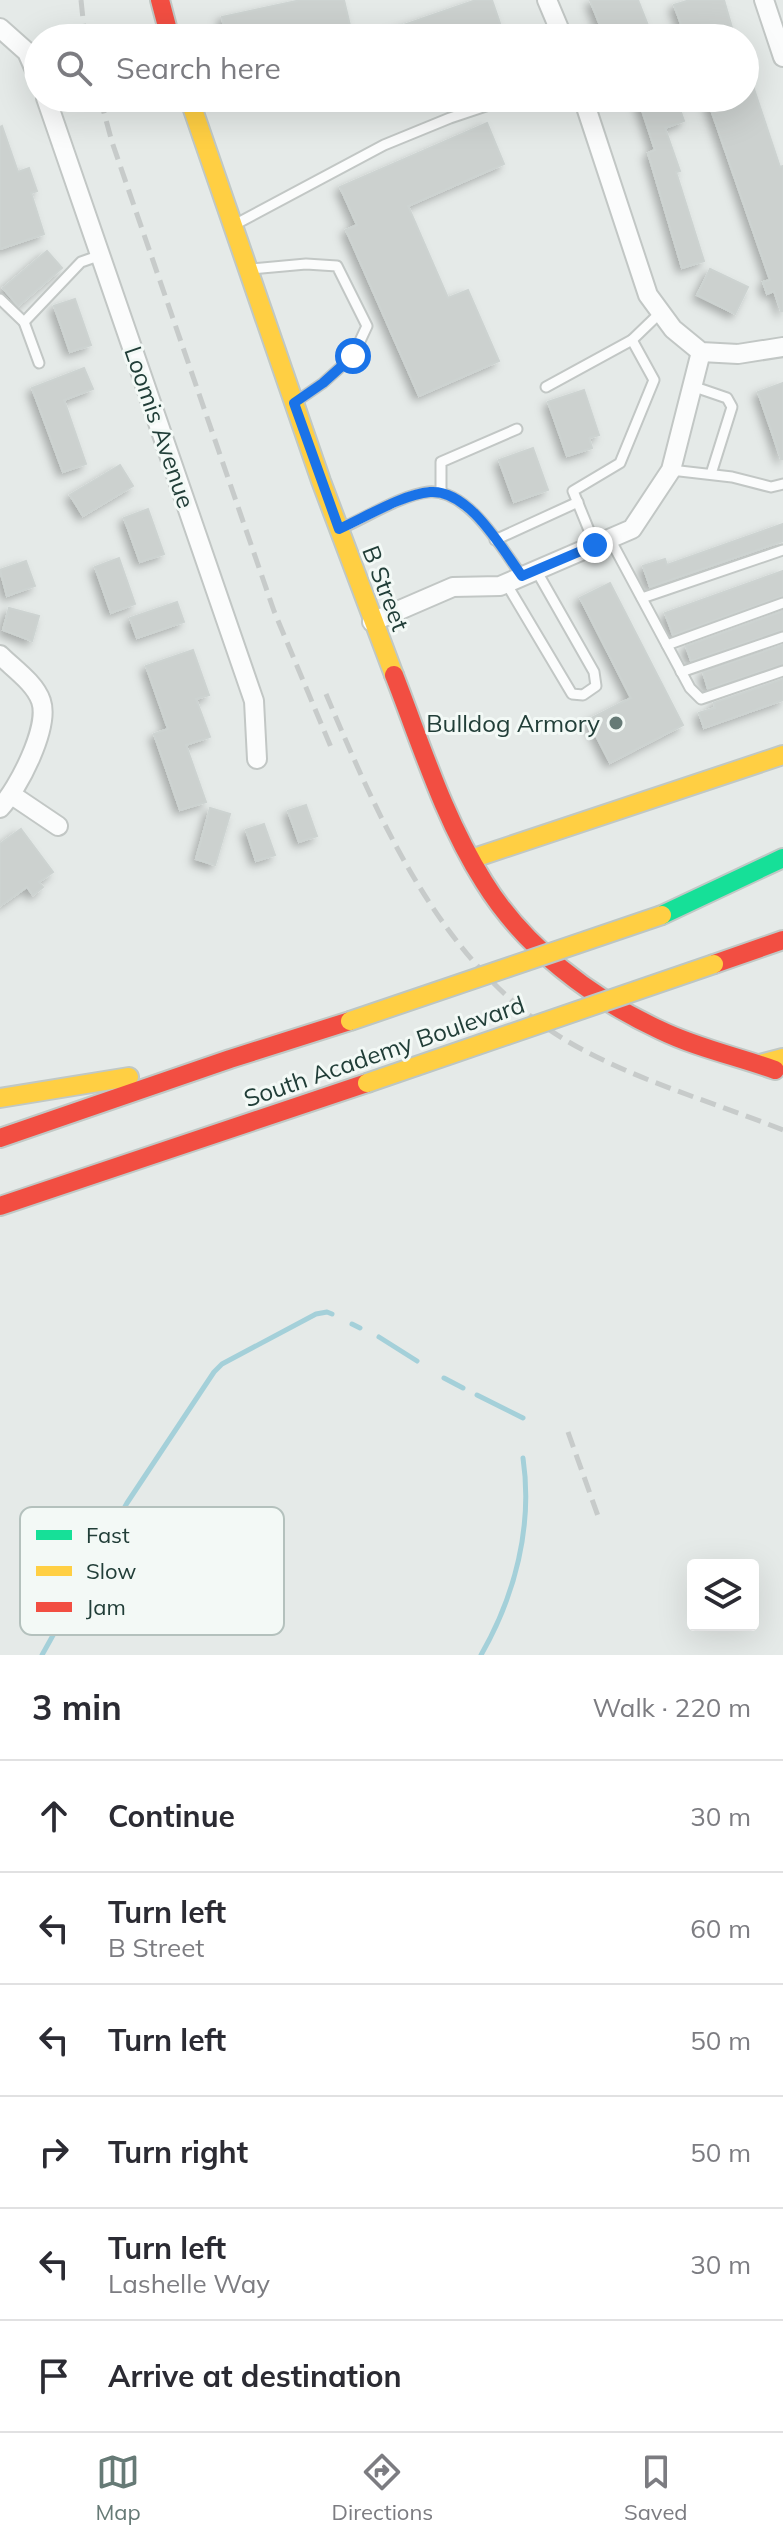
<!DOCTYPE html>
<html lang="en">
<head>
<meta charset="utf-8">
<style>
  :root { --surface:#fff; --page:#f7f7f7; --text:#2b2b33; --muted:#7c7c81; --line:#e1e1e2; --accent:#667a76 }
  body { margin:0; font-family:Mulish,sans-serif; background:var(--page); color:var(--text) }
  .controls { position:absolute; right:24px; bottom:24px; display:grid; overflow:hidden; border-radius:8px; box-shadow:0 8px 32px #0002 }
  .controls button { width:72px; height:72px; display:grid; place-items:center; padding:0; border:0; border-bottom:2px solid var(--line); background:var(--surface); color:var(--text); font:40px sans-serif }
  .stop { position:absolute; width:24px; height:24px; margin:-18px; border:6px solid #1a73e8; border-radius:50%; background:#fff }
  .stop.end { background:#1a73e8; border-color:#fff; box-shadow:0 2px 8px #0008 }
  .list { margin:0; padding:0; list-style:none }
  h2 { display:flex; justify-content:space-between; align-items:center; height:104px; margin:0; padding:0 32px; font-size:34px }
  h2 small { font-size:26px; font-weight:400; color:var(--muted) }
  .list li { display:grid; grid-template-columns:52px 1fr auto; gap:24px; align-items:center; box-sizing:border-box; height:112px; padding:0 32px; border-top:2px solid var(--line) }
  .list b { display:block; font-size:30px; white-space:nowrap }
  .list p { margin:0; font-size:26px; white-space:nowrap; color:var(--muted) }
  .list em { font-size:26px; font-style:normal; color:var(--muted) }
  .icon { flex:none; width:44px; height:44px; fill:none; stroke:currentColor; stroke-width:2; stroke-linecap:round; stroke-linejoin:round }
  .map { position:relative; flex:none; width:783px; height:1655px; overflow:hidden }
  .search { position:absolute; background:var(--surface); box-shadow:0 8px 32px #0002; left:24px; right:24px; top:24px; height:88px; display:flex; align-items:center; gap:20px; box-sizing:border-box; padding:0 28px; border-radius:44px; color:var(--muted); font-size:30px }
  .sheet { height:776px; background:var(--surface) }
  nav { display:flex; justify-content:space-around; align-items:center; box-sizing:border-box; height:112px; border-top:2px solid var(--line); background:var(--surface); font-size:22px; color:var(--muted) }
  nav a { display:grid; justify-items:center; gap:4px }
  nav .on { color:var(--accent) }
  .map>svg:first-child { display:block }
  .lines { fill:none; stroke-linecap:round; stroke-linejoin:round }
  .stream { stroke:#a4d0d9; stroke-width:5 }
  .building { fill:#ccd1cf; stroke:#cdd3d1; stroke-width:2; filter:url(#shadow) }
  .lane-casing { stroke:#c2c7c5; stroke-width:13 }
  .street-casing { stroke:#c2c7c5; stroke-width:22 }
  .fast-casing { stroke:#c0c8c5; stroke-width:22 }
  .slow-casing { stroke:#c0c8c5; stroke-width:22 }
  .jam-casing { stroke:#c0c8c5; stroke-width:22 }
  .lane { stroke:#fbfcfc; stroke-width:9 }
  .street { stroke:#fbfcfc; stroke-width:18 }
  .fast { stroke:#16e098; stroke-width:18 }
  .slow { stroke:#ffcf43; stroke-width:18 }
  .jam { stroke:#f24e42; stroke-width:18 }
  .rail { stroke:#c7cbca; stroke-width:5; stroke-dasharray:16 8; stroke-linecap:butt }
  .slow-bridge-casing { stroke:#bcc6c4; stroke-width:22; stroke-linecap:butt }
  .slow-bridge { stroke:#ffcf43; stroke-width:18 }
  .route { stroke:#1a73e8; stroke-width:10 }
  .poi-dot { fill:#667a76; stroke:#f3f9f6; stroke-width:3 }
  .labels { text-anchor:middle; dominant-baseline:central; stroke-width:6; stroke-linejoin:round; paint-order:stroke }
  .street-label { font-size:24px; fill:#213e38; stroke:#f3f9f6 }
  .poi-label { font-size:24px; fill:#213e38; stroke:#f3f9f6; text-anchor:end }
  .key { fill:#f3f9f6; stroke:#b4c1bd; stroke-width:2 }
  .key-label { font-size:22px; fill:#213e38 }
</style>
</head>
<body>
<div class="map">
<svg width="783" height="1655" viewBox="0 0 783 1655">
  <defs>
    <filter id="shadow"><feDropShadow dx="-4.5" dy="4.5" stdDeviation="4" flood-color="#0004"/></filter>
  </defs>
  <rect width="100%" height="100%" fill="#e5eae8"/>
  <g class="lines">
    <g class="stream">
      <path d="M352,1324L360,1328"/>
      <path d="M379,1337L417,1361"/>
      <path d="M444,1378L463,1388"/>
      <path d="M477,1395L523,1418"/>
      <path d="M42,1655L127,1503L214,1372L222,1364L316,1314L327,1312L332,1314"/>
      <path d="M481,1655C515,1596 533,1526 523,1458"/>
    </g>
  </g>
  <g class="building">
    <path d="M301,0H344L353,38H226L222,17Z"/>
    <path d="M476,0H492L505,38H372V36Z"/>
    <path d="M590,0H638L653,38H605Z"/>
    <path d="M690,0H724L735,38H686L674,5Z"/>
    <path d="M745,68H747L780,167L783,166V311H781L774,291L767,294L763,282L770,280L707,98H745Z"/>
    <path d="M638,98H676L684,121L665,128L680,171L676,172L704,261L682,268L648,153L655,150Z"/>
    <path d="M487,123L504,164L408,206L448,298L468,290L499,361L419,396L346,230L357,225L340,187Z"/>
    <path d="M2,126L18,172L29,168L37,191L31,193L44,234L0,249V127Z"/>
    <path d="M47,251L62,268L18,306L3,288Z"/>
    <path d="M710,269L748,287L735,314L697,295Z"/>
    <path d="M75,299L91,345L70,352L54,306Z"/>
    <path d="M84,368L93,389L64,400L86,464L63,472L32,388Z"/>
    <path d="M783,383V459H781L758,392Z"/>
    <path d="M584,390L599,435L589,438L592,448L567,456L548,402Z"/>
    <path d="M533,448L548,490L514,502L499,460Z"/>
    <path d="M120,465L133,486L83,516L70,495Z"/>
    <path d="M148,509L164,554L140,562L124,518Z"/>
    <path d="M783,524V541L650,587L643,566L665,559L667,565Z"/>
    <path d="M119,558L135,604L111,613L95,567Z"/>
    <path d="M26,561L35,586L7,596L0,570Z"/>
    <path d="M783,571V596L673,635L665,613Z"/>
    <path d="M610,583L683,725L610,763L588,720L631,698L580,598Z"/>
    <path d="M177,602L184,622L137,638L130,618Z"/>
    <path d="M9,608L39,616L32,641L3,630Z"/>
    <path d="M783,611V630L691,661L686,646Z"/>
    <path d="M783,645V664L708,689L703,672Z"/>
    <path d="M193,650L209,695L196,699L210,737L186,745L206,802L180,810L154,734L168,729L146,666Z"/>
    <path d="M783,679V700L704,728L699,713L715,708L714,703Z"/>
    <path d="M306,805L317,836L299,842L288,811Z"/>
    <path d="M210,808L230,814L215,865L196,859Z"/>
    <path d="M264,824L275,855L256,861L246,830Z"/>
    <path d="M21,829L53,872L39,882L43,887L33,895L27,887L0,906V844Z"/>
  </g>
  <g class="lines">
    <defs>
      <g id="lane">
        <path d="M236,224L384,145L450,118L510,98"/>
        <path d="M252,269L306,264L337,266L367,326L353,356L323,383L294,403"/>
        <path d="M0,299L24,322L81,262L101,255"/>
        <path d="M24,322L39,363"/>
        <path d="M632,340L661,312"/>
        <path d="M692,386L727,398L732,407L711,474"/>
        <path d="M546,387L632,340L654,380L620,463L573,491L595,545"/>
        <path d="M671,470L732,477L771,487L783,484"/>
        <path d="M441,493V462L517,429"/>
        <path d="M342,528C367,517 402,495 428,492C468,488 502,549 522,576"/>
        <path d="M610,539L690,688L701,699L783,671"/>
        <path d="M495,540L578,502"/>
        <path d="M506,583L572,694L583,695L596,686L594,672L536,570"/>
        <path d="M642,598L783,550"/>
        <path d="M667,645L783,603"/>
        <path d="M681,672L783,637"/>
      </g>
      <g id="street">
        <path d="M547,0L563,38"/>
        <path d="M764,0L783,57"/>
        <path d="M0,28L27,52L38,77"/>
        <path d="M46,98L254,701L257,759"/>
        <path d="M583,98L648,295L673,329L701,352L738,354L783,347"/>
        <path d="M372,622L453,587L500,586L632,529L671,470L701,352"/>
        <path d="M0,655C13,668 35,683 41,701C50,727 18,789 0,808"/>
        <path d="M12,795L58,826"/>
      </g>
      <path id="fast" d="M662,915L783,858"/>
      <g id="slow">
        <path d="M189,98L321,481L394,675"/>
        <path d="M471,859L783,755"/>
        <path d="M760,1064L783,1058"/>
        <path d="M0,1098L129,1077"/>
      </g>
      <g id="jam">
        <path d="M160,0L170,38"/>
        <path d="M394,675C421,744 444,819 484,882C524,947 591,998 660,1030C697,1048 736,1056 775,1070"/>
        <path d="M714,964L783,940"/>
        <path d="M0,1138L230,1059L350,1021"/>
        <path d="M0,1206L367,1083"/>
      </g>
    </defs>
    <use href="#lane" class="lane-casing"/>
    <use href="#street" class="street-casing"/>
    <use href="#fast" class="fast-casing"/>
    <use href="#slow" class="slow-casing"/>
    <use href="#jam" class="jam-casing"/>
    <use href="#lane" class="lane"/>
    <use href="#street" class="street"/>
    <use href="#fast" class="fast"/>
    <use href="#slow" class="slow"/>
    <use href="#jam" class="jam"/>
    <g class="rail">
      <path d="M81,0L85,38"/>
      <path d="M100,98L112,142L274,611L333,752"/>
      <path d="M326,694C383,829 448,980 585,1051C648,1084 718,1104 783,1130"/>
      <path d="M568,1432L598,1516"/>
    </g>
    <defs>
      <g id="slow-bridge">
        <path d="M350,1021L662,915"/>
        <path d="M367,1083L714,964"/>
      </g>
    </defs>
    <use href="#slow-bridge" class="slow-bridge-casing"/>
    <use href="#slow-bridge" class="slow-bridge"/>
  </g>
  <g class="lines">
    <path class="route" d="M353,356L323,383L294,403L339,529C364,518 403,494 430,492C469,489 502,549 522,576L595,545"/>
  </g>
  <circle class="poi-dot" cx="616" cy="723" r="8"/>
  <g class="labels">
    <g class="street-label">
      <text transform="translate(160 427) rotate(71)">Loomis Avenue</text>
      <text transform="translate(386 588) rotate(69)">B Street</text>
      <text transform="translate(384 1051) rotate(-19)">South Academy Boulevard</text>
    </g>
    <g class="poi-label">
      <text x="600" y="723">Bulldog Armory</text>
    </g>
  </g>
  <rect x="20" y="1507" width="264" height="128" rx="12" class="key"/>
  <rect x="36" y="1530" width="36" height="10" fill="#16e098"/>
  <rect x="36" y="1566" width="36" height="10" fill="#ffcf43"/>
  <rect x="36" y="1602" width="36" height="10" fill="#f24e42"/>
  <g class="key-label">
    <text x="86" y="1543">Fast</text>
    <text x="86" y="1579">Slow</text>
    <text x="86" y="1615">Jam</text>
  </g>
</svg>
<div class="controls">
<button><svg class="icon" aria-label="layers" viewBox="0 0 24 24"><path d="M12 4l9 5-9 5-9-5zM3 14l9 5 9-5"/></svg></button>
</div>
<div class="stop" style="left:353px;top:356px"></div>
<div class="stop end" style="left:595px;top:545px"></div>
<div class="search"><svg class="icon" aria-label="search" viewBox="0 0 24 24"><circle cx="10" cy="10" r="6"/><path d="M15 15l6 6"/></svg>Search here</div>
</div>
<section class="sheet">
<h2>3 min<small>Walk · 220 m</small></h2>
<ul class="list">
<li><svg class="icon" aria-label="ahead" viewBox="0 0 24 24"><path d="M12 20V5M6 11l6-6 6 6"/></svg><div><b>Continue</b></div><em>30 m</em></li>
<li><svg class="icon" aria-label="left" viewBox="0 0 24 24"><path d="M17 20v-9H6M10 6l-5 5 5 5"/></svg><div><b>Turn left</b><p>B Street</p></div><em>60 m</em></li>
<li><svg class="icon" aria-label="left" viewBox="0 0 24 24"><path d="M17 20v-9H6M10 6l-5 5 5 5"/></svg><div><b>Turn left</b></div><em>50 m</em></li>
<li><svg class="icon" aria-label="right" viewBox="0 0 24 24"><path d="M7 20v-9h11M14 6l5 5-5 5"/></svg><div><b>Turn right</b></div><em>50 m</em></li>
<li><svg class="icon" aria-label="left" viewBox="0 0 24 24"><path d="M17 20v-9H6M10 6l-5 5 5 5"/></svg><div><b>Turn left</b><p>Lashelle Way</p></div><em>30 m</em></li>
<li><svg class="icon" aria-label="arrive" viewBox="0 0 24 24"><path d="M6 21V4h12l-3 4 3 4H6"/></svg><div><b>Arrive at destination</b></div></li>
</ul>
</section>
<nav>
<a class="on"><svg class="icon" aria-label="map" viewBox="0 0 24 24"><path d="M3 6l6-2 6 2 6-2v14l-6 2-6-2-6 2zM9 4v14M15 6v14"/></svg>Map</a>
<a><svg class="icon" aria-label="directions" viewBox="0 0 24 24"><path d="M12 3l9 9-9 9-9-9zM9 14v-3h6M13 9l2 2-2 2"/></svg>Directions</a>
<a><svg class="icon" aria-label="saved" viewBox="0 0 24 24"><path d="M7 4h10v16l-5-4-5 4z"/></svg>Saved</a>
</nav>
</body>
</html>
